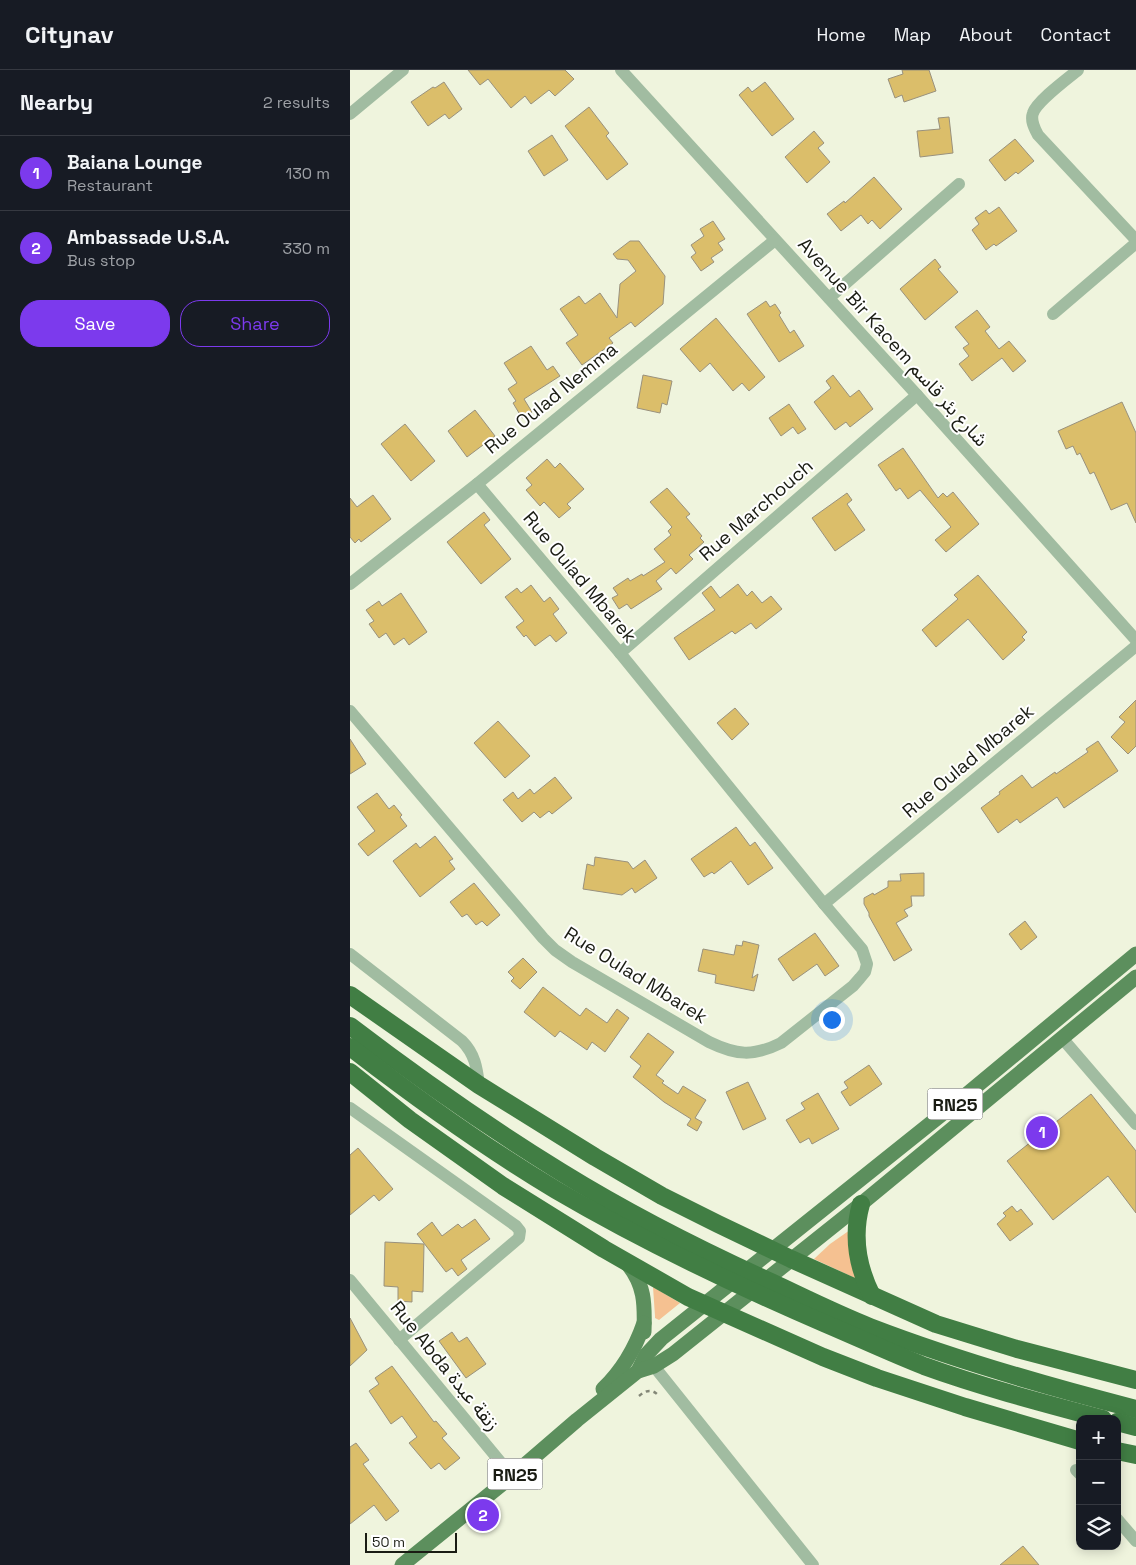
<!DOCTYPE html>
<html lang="en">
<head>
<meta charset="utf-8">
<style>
  :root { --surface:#171b24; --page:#242831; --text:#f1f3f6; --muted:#9ea1a6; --line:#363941; --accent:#7c3aed }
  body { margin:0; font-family:"Space Grotesk","Noto Sans Arabic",sans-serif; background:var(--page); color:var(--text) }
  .controls { position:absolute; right:15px; bottom:15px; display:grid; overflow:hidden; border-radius:10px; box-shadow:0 2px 12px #0003 }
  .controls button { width:45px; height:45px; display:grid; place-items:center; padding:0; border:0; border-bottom:1px solid var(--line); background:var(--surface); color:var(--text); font:25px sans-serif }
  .scale { position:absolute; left:15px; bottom:12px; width:92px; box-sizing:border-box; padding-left:5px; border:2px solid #1a1c13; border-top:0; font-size:14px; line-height:18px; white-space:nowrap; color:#1a1c13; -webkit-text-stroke:4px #fff; paint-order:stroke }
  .you { position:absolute; left:481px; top:949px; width:18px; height:18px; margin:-12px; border:4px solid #fff; border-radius:50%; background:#1a73e8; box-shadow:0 0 0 8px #1a73e833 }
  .badge { display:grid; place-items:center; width:32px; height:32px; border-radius:50%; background:var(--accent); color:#fff; font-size:16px; font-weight:700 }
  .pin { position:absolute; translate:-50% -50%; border:2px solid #fff; box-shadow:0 1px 5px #0006 }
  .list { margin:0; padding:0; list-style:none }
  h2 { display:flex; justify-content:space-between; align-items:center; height:65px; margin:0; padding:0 20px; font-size:21px }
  h2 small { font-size:16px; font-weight:400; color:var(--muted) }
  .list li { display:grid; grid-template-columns:32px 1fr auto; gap:15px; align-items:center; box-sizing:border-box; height:75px; padding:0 20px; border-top:1px solid var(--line) }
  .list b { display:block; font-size:19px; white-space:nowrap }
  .list p { margin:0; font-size:16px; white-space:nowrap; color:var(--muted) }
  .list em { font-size:16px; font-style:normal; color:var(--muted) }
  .actions { display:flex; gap:10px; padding:15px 20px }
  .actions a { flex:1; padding:11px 0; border:1px solid var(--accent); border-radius:20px; text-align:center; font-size:18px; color:var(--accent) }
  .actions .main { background:var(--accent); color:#fff }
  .icon { flex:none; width:28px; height:28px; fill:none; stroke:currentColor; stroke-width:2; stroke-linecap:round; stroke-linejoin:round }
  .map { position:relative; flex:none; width:786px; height:1495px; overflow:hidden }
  header { display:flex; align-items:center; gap:30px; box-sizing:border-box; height:70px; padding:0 25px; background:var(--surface); border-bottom:1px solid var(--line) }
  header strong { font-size:24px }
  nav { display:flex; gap:28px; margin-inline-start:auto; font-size:18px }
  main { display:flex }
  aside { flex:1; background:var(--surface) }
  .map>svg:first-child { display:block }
  .green { fill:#f5c191 }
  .building { fill:#dbbe6a; stroke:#99917d }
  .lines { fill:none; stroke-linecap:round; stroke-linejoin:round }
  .path { stroke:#838777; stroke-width:2.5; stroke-dasharray:4 4; stroke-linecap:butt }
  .minor { stroke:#a1bca1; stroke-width:12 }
  .major { stroke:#5c8f5d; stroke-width:15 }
  .highway { stroke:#417e44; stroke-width:18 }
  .labels { text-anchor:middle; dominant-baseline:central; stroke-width:4; stroke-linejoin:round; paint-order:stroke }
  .shield { fill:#fff; stroke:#5f605a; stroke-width:1 }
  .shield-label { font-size:18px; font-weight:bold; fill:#1a1c13 }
  .street-label { font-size:19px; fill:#1a1c13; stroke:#fff }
</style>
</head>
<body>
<header>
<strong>Citynav</strong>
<nav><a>Home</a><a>Map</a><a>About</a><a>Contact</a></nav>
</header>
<main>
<aside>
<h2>Nearby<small>2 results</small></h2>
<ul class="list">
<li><span class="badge">1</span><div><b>Baiana Lounge</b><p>Restaurant</p></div><em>130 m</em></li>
<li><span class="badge">2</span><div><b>Ambassade U.S.A.</b><p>Bus stop</p></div><em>330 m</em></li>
</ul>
<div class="actions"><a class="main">Save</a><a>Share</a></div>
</aside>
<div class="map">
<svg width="786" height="1495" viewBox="0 0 786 1495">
  <rect width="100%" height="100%" fill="#eff4dd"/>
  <g class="green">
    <path d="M500,1160L507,1209L464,1189L480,1174Z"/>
    <path d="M303,1217L330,1233L309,1250L305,1248V1246Z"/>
  </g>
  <g class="building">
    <path d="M118,0H215L224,9L205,26L199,20L181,34L175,26L161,38L138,9L130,15Z"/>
    <path d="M552,0H579L586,21L554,32L552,25L545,28L538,9L553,4Z"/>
    <path d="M94,12L112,39L99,49L95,44L78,56L61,32L83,17L85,18Z"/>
    <path d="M415,12L444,49L422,66L389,25L398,17L402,22Z"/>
    <path d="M239,37L259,63L256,66L278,94L257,110L215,56Z"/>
    <path d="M599,47L603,83L570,87L567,61L590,59L588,48Z"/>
    <path d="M464,61L474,73L468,78L480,92L457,113L435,87Z"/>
    <path d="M202,65L218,90L194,106L178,81Z"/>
    <path d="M665,69L684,91L668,104L666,102L655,111L639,90Z"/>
    <path d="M524,107L552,139L530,159L522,150L518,154L511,145L491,161L477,144L494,131L495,133Z"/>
    <path d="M649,137L667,161L646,176L644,174L636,180L622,160L629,154L625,148L636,140L639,144Z"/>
    <path d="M363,151L375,169L368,173L373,180L361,188L364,192L351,201L341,187L346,183L341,175L354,166L350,159Z"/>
    <path d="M280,171H289L315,206L313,234L285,257L281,252L259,268L263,273L232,295L216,273L228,265L210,239L229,226L235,234L250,223L267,248L270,214L286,201L278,190L267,189L263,184Z"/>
    <path d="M585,189L591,197L588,199L608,222L575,250L550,219Z"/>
    <path d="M416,231L420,237L425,234L431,243L429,245L440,263L444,260L454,276L429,292L397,244Z"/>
    <path d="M627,240L640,257L635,261L649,279L659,271L676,291L663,302L652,288L622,311L609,294L619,286L613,278L619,274L605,257Z"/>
    <path d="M366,248L415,307L399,321L392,313L383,321L360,293L350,302L330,279Z"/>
    <path d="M181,276L197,300L203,296L210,306L174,329L182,342L172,348L163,333L166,331L158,319L167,313L154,293Z"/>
    <path d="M293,305L322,311L317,335L312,333L310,343L287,338Z"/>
    <path d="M483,305L500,327L509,320L523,339L500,357L496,352L485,360L464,332L481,318L476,311Z"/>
    <path d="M772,332L786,363V453L777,433L761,440L744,402L740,404L730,383L727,385L723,376L716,379L708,361Z"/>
    <path d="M439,334L456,359L448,364L443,357L431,366L419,348Z"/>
    <path d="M125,340L145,366L117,387L98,361Z"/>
    <path d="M55,354L85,391L61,411L31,374Z"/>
    <path d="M553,378L588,428L593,423L597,427L603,422L629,454L596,482L585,470L601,457L570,420L558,429L550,418L546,421L528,395Z"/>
    <path d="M197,389L205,398L210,393L234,419L217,434L221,438L209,448L194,432L190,436L176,420L182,415L176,408Z"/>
    <path d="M317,418L340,444L336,447L352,466L350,468L354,472L339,485L343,489L326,504L321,498L306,511L312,519L281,539L277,534L269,539L262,528L268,525L263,518L278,508L280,511L292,504L293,506L315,492L304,479L321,465L318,461L322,457L300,432Z"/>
    <path d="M497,423L502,430L497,434L515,460L485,481L462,448Z"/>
    <path d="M23,425L41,449L11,472L9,469L5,473L0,467V428L7,437Z"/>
    <path d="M134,442L140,450L134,455L161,489L131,514L97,472Z"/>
    <path d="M628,505L677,562L672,567L675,570L653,590L618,549L586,577L572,560L608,529L604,525Z"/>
    <path d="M388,514L397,526L402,521L412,533L421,526L432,539L406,559L401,553L385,564L382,561L339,590L324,568L365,540L352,523L361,516L370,528Z"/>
    <path d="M181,515L194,532L200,527L209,539L203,544L217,563L206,572L200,565L185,576L176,565L174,567L166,557L174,551L155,527L167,518L171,523Z"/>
    <path d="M51,523L77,562L59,575L54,568L44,575L36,563L29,568L19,554L24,551L16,540L29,531L32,536Z"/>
    <path d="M786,630V676L778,684L761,667L775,652L769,647Z"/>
    <path d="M385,638L399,654L382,670L367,653Z"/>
    <path d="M148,651L180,686L155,708L124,673Z"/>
    <path d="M0,669L16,694L0,704Z"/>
    <path d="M748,671L768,701L714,738L707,727L670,753L667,749L648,763L631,738L650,724L649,722L672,705L682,718L705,702L706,704L738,682L736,679Z"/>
    <path d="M205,707L222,728L202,744L199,741L190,748L184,742L172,752L153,730L163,722L168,729L180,719L184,724Z"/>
    <path d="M27,723L39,739L44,735L52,745L50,747L57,756L18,786L8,774L25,761L7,737Z"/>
    <path d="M386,757L400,776L405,772L423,798L398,815L381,791L364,804L362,802L354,807L341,789Z"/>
    <path d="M85,766L103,789L99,791L105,799L70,827L43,791L66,773L70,778Z"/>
    <path d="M245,787L278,792L283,799L295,790L307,808L285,823L282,818L272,825L233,819L237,794L244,796Z"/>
    <path d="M574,803V826H561L562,836L554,840L558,846L546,853L562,880L544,891L519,846V843L514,834V828L523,823L524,825L538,817V811H551L550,804Z"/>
    <path d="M124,813L150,845L137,856L132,851L126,855L117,844L112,847L100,832Z"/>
    <path d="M675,851L687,867L671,880L659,864Z"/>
    <path d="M465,863L489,896L475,906L467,894L443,911L428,889Z"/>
    <path d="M393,871L409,875L402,908L408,904L404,921L365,913L366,905L348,901L353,879L384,885L386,875L392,876Z"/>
    <path d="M173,888L187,902L170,919L161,911L164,908L158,902Z"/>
    <path d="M193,917L230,946L236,938L257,953L267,939L279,948L255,982L242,972L237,980L210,961L205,967L174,942Z"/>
    <path d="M298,963L324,982L306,1005L314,1011L312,1013L328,1024L333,1016L356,1030L345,1048L352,1052L347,1061L337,1055L341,1049L314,1032L283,1007L291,996L280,987Z"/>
    <path d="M519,995L532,1014L500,1036L491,1022L498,1018L494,1012Z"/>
    <path d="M398,1012L416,1049L393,1060L376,1022Z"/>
    <path d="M468,1023L489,1059L462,1074L459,1068L450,1073L436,1050L455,1039L451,1033Z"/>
    <path d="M741,1024L786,1081V1143L758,1106L703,1150L657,1091Z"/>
    <path d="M8,1078L43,1119L29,1131L24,1125L0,1145V1085Z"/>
    <path d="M662,1136L667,1142L671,1139L683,1154L660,1171L647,1154L656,1146L653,1143Z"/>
    <path d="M125,1149L140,1169L111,1190L117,1199L108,1206L102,1198L96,1202L67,1164L82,1152L92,1166L108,1154L112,1158Z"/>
    <path d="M35,1172L74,1174L73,1222L62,1221V1232L48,1231V1217L34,1216Z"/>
    <path d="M0,1248L17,1280L0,1296Z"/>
    <path d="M102,1262L109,1272L117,1267L136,1294L116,1308L89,1271Z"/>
    <path d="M42,1296L84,1352L86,1351L97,1364L92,1368L110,1388L95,1400L89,1393L81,1399L59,1373L67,1367L52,1346L41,1354L19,1321L29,1314L25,1308Z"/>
    <path d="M6,1373L19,1390L13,1394L49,1441L36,1451L24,1435L0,1454V1377Z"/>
    <path d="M673,1476L689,1495H650Z"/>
  </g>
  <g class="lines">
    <path class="path" d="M289,1326C295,1321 301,1318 308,1325"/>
    <g class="minor">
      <path d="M271,0L567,325L786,570"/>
      <path d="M728,0C717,9 687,31 683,43C680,51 685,59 688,65L786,170"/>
      <path d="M0,44L53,0"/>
      <path d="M479,228L609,114"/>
      <path d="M703,244L786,173"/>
      <path d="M0,514L127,414L425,170"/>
      <path d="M270,583L567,325"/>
      <path d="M0,641L193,868L205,880L222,892L359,972C386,985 403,987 431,973L503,916L510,908L515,902L517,894L512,879L474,834L270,583L127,414"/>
      <path d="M474,834L786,576"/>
      <path d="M0,884L112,971C125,984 127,998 129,1015"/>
      <path d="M712,968L786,1054"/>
      <path d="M0,1038L166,1156L170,1161L169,1168L49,1270"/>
      <path d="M0,1210L162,1406"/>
      <path d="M299,1290L463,1495"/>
      <path d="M726,1400L730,1404"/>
      <path d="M767,1449L786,1471"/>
    </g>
    <g class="major">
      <path d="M276,1192C295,1214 295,1234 294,1262"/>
      <path d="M288,1301L296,1285L311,1269L611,1029L786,884"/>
      <path d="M253,1319C273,1300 285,1279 294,1253"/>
      <path d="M52,1495L162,1406L227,1350L288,1301L304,1296L323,1284L511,1134L786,907"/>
    </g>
    <g class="highway">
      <path d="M0,925L129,1015L245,1087L312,1126L368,1154L441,1189L586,1254L667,1279L786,1310"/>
      <path d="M0,956C68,1008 138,1057 211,1102C279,1144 350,1180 423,1213C455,1228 487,1244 520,1257C606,1290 696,1316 786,1339"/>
      <path d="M0,977C66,1028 134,1077 206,1120C293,1171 383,1214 476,1254C509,1268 541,1283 574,1296C632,1317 693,1333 753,1349"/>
      <path d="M0,1002L60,1050L153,1116L254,1179L338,1227L473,1287L527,1308L615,1337L730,1371"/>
      <path d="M511,1134C502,1166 507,1196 522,1226"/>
      <path d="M767,1352L786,1357"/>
      <path d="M767,1381L786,1385"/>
    </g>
  </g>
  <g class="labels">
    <g class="shield">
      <rect x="577.5" y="1018.5" width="55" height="31" rx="4"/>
      <rect x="137.5" y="1388.5" width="55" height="31" rx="4"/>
    </g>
    <g class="shield-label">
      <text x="605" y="1034">RN25</text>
      <text x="165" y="1404">RN25</text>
    </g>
    <g class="street-label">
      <text transform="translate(543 272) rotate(48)">Avenue Bir Kacem شارع بئر قاسم</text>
      <text transform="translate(201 328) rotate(-39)">Rue Oulad Nemma</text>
      <text transform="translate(406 440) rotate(-41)">Rue Marchouch</text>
      <text transform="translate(230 507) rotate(50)">Rue Oulad Mbarek</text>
      <text transform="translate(618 691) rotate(-40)">Rue Oulad Mbarek</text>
      <text transform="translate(286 905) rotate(32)">Rue Oulad Mbarek</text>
      <text transform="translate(95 1296) rotate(51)">Rue Abda زنقة عبدة</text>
    </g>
  </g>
</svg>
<div class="controls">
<button>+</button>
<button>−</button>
<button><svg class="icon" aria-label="layers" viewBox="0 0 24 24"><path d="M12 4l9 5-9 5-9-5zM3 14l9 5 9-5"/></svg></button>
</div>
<div class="scale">50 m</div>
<div class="you"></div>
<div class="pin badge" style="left:692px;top:1062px">1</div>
<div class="pin badge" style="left:133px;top:1445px">2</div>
</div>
</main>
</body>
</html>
